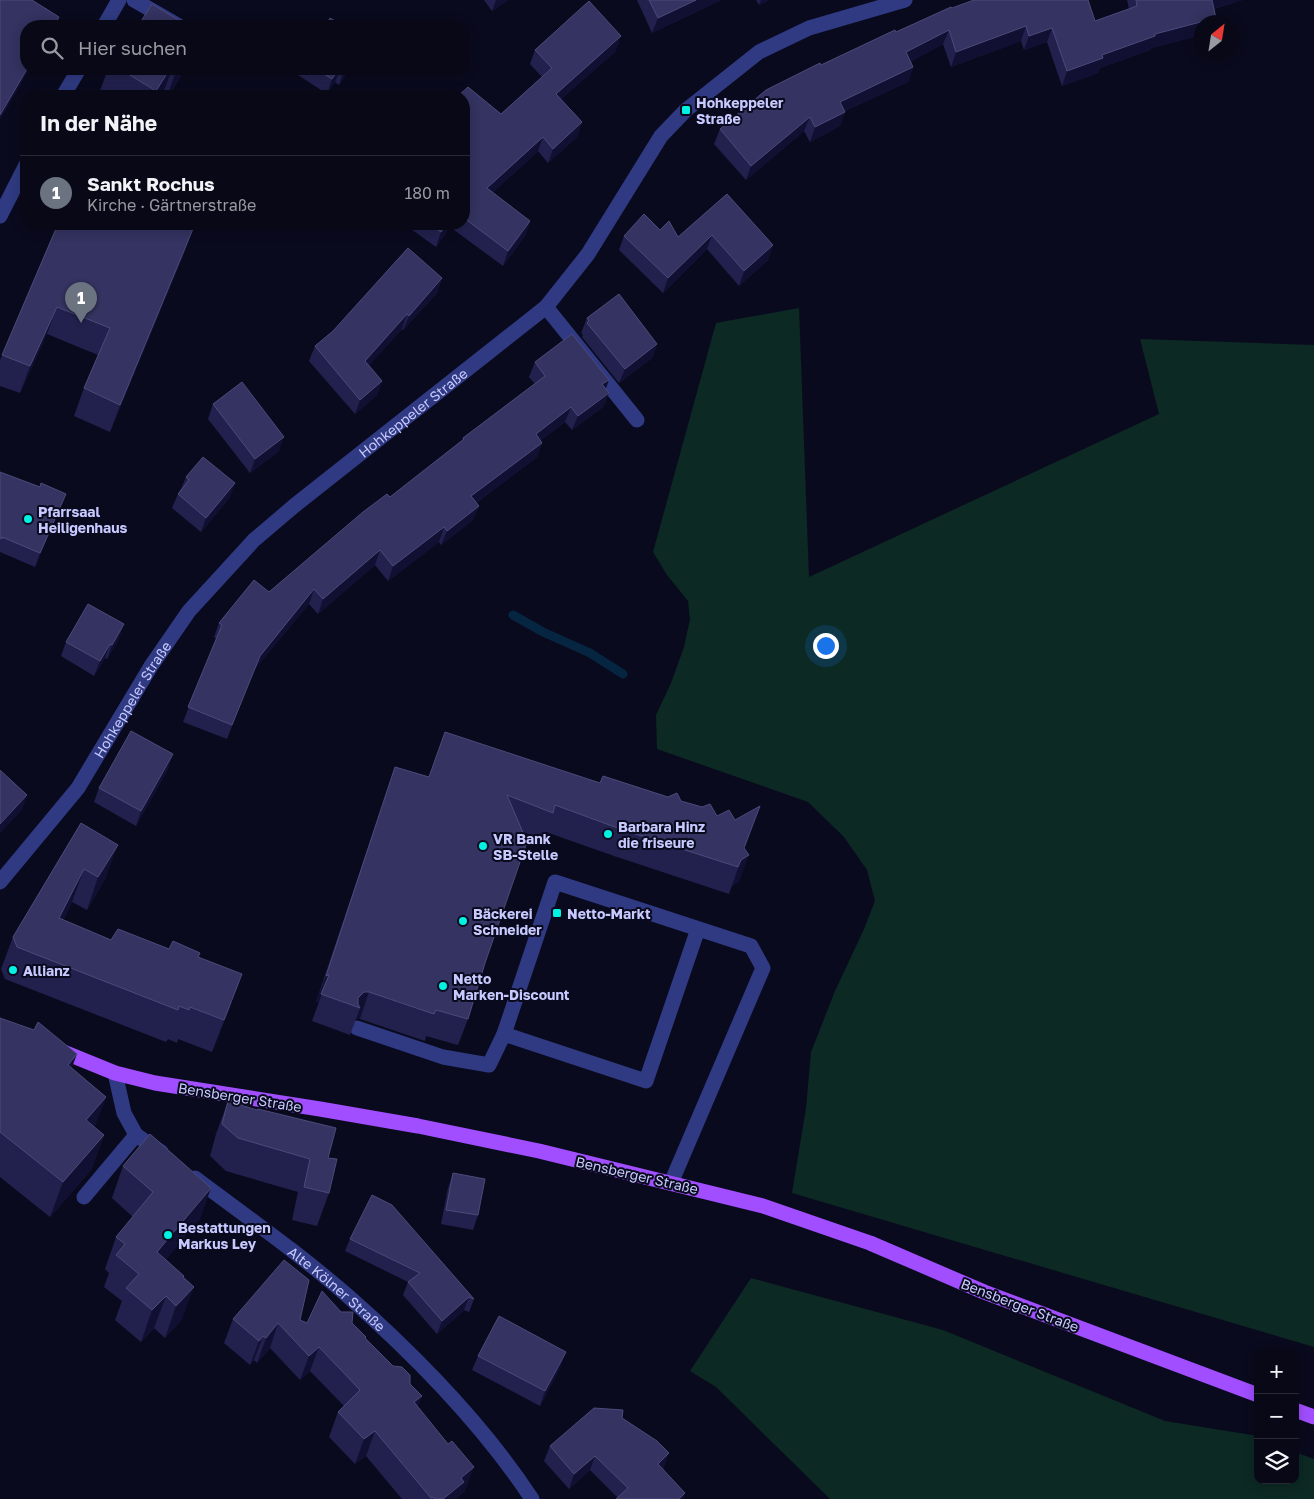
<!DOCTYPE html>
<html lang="de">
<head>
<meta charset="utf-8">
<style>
  :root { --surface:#080816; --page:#11111f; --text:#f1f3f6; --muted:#989aa1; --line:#292935; --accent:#db2777 }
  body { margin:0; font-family:"Golos Text",sans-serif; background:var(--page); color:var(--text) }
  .controls { position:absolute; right:15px; bottom:15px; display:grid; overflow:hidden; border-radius:10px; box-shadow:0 2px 12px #0003 }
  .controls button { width:45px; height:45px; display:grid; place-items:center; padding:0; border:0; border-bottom:1px solid var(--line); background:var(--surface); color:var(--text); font:25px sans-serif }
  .compass { position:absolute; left:1194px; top:15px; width:45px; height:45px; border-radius:50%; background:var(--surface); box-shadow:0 2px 12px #0003; rotate:30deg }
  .you { position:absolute; left:825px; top:645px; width:18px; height:18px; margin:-12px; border:4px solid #fff; border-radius:50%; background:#1a73e8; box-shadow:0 0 0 8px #1a73e833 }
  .badge { display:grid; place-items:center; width:32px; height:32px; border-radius:50%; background:var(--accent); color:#fff; font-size:16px; font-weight:700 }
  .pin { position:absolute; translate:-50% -41px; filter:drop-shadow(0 1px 2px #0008) }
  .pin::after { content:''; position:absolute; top:26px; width:18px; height:15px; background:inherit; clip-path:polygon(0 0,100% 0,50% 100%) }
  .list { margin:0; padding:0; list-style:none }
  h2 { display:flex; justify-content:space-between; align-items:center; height:65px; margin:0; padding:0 20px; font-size:21px }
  h2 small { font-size:16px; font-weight:400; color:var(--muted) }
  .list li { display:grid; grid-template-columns:32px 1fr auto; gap:15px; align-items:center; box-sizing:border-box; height:75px; padding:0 20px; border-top:1px solid var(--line) }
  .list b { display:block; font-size:19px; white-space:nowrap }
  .list p { margin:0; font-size:16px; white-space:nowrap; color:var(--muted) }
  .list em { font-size:16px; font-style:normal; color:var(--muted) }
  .icon { flex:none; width:28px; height:28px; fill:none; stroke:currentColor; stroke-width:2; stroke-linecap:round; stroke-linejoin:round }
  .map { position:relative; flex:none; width:1314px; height:1499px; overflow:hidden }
  .search { position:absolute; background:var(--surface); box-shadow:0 2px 12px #0003; left:20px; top:20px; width:450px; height:55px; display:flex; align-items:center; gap:12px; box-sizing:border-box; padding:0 18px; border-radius:20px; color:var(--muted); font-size:19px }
  .panel { position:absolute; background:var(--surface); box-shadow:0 2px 12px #0003; left:20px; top:90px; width:450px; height:140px; border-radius:20px }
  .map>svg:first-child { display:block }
  .green { fill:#0c2923 }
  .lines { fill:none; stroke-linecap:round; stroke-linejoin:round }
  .stream { stroke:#062541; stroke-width:9 }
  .minor { stroke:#2f3a82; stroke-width:15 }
  .major { stroke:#a04eff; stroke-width:15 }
  .wall { fill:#22214e }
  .shaded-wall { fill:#111033 }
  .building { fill:#343361; stroke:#4b4a7a }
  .poi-dot { fill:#00f2e3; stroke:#0a0a1e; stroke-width:2 }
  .labels { text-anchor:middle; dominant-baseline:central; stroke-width:4; stroke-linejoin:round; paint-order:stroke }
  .poi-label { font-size:14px; font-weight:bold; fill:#c7c9ff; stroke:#0a0a1e; text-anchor:start }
  .street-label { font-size:14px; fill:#c7c9ff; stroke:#0a0a1e }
</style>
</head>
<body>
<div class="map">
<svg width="1314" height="1499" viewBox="0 0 1314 1499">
  <rect width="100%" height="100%" fill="#0a0a1e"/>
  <g class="green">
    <path d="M799,308L809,577L1159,414L1140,339L1314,345V1347L792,1193L806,1108L811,1052L835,991L864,929L875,901L867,870L844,837L808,802L657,749L656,715L671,683L684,647L690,619L688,601L667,575L653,552L716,323Z"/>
    <path d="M751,1278L943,1330L1165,1421L1252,1435L1258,1437V1480H1295V1452L1314,1459V1499H830L716,1387L690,1371Z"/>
  </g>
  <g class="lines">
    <path class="stream" d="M513,615L543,632L590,653L623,674"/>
    <g class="minor">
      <path d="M134,0L179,26"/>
      <path d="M104,26L119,0"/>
      <path d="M63,96L79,69"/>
      <path d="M0,216L26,165"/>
      <path d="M546,307L637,420"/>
      <path id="s1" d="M0,882L78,788L151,666L189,611L254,540L294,506L546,307L588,254L661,136L686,110L759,52L809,28L905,0"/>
      <path d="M357,1028L443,1057L489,1065L504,1034L555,882L751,946L763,968L671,1183"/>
      <path d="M504,1034L646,1081L698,929"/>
      <path d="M115,1073L124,1113L136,1135L161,1152"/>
      <path id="s2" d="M195,1178C247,1217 300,1254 349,1297C417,1357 482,1423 532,1499"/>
      <path d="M84,1197L136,1135"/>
    </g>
    <g class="major">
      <path d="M56,1049L115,1073L155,1083L320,1109L418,1126L539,1151L763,1206L870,1243L984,1292L1258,1395"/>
      <path d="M1295,1410L1314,1417"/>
    </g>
  </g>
  <g class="wall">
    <path d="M484,0H508L492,11Z"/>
    <path d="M637,0H720L719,1L652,33Z"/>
    <path d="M756,0H769L759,5Z"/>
    <path d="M1127,0H1242L1214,9L1202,22V35L1151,48L1150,50L1100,68L1098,73L1062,86L1047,42L1024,50L1021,41L951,67L943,44L910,62L913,67L908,82L845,111L840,126L810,142L804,131L746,180L714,144L720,129L821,65L952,8L1095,21L1129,9Z"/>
    <path d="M535,50L616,51L561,99L582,122L577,137L548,163L538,151L492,193L530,221L525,236L503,266L450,227L436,247L404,224H464V96L501,114L542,77L530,64Z"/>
    <path d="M108,69H185L169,96H98Z"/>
    <path d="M300,69H349L339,85L335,82L327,94L298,75Z"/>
    <path d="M727,194L773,245L768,260L739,286L707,249L663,293L619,250L624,236L660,230L678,237Z"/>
    <path d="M58,224L185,251L110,432L74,416L84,388L98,355L47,334L20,393L0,386V360Z"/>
    <path d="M442,278L437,293L403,330L402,329L369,365L382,381L377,395L355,414L309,361L315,346Z"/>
    <path d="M587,318L657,344L652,358L619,383L582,337L583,335L581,333Z"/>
    <path d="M535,362L606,389L609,393L603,407L572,430L565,422L541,440L542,443L537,457L476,503L479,506L473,520L441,545L439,542L388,581L375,565L318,614L309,604L254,670L227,739L183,722L216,639L214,637L219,623L269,592L462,441L463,438L535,384L529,377Z"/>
    <path d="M213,404L279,451L250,473L208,419Z"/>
    <path d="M0,472L60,508L35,567L0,552Z"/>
    <path d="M186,477L230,497L201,532L172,508L178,494L181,489Z"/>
    <path d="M119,639L107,659L105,658L94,676L61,656L66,642Z"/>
    <path d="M395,767L429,777L600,783L681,801L717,816L744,848L739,882L732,886L729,894L614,856L546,832L543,840L523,832L485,963L468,1019L458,1045L426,1036L425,1041L360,1019H356L350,1035L312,1021L319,1002H316L386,793Z"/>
    <path d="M168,769L136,826L94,802L99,788Z"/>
    <path d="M81,823L106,877L87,910L72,902L63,920L111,940L169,949L198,957L230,1007L212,1052L178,1039L177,1043L168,1039L166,1042L5,979L1,969L13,937Z"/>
    <path d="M0,1018L72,1068L106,1097L94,1127L104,1135L91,1170L50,1217L0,1177Z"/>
    <path d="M228,1101L328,1158L329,1193L317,1226L292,1220L298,1192L226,1171L210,1156L216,1134Z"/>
    <path d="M123,1166L200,1219L166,1259L184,1278L182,1319L165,1338L154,1328L141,1342L115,1320L122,1301L104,1287L109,1273L105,1269L116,1237L133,1217L112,1198Z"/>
    <path d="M453,1173L478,1215L473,1230L441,1224L448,1188Z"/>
    <path d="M350,1239L474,1299L469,1312L464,1310L437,1334L403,1295L408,1282L345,1251Z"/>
    <path d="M341,1312L352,1323L366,1339L410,1384L418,1407L465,1491L459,1496L458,1499H402L366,1456L355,1464L329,1437L338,1412L344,1406L310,1371L300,1380L270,1348L257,1363L254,1360L250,1365L224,1343L233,1319L300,1320L307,1323Z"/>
    <path d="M478,1356L561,1366L540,1406L472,1370Z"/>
    <path d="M622,1418L664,1468L662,1469L685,1493L683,1499H616L618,1498L590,1470L569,1489L544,1461L550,1446Z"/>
  </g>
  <g class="shaded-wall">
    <path d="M496,0H508L492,11Z"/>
    <path d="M696,0H720L719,1L652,33L658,18Z"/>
    <path d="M761,0H769L759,5Z"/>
    <path d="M1210,0H1242L1206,11Z"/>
    <path d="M1216,18L1215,22H1202V35L1151,48L1150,50L1100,68L1098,73L1062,86L1067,71L1102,55L1155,34Z"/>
    <path d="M1026,26L1021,41L951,67L956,52Z"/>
    <path d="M1052,28L1047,42L1024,50L1029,36Z"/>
    <path d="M949,30L943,44L901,67L906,52Z"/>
    <path d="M621,36L616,51L551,108L556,94Z"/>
    <path d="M913,67L908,82L834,116L840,102Z"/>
    <path d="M27,69H29L27,73L0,120V115Z"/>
    <path d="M170,69H172L162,96H155L156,91Z"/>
    <path d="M177,69H185L169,96H167Z"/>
    <path d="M340,69L335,82L327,94L332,79Z"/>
    <path d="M345,69H349L339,85L344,70Z"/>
    <path d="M845,112L840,126L810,142L815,127Z"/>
    <path d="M810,117L804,131L746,180L751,166Z"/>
    <path d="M582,122L577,137L548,163L553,149Z"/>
    <path d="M543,137L538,151L481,203L487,188Z"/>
    <path d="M530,221L525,236L503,266L508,251Z"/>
    <path d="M195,224L185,251L110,432L120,405Z"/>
    <path d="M447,224H451L450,227L436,247L441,232Z"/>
    <path d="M712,235L707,249L663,293L668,278Z"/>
    <path d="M773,245L768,260L739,286L744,271Z"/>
    <path d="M442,278L437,293L403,330L409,316Z"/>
    <path d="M57,307L47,334L20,393L30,366Z"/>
    <path d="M407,314L402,329L360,375L365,361Z"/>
    <path d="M657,344L652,358L619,383L625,369Z"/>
    <path d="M609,380L604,394L602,384Z"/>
    <path d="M382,381L377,395L355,414L360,400Z"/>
    <path d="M609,393L603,407L572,430L578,416Z"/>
    <path d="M571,407L565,422L530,448L536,434Z"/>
    <path d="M284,437L279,451L250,473L255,459Z"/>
    <path d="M542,443L537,457L466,510L471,496Z"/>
    <path d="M235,483L230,497L201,532L206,518Z"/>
    <path d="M66,494L60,508L35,567L40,553Z"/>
    <path d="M479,506L473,520L441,545L447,531Z"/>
    <path d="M444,527L439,542L388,581L393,566Z"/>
    <path d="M380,550L375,565L318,614L323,599Z"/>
    <path d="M314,589L309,604L254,670L227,739L260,656Z"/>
    <path d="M124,624L119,639L107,659L112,645Z"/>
    <path d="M110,644L105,658L94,676L100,661Z"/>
    <path d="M173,754L168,769L136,826L141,811Z"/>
    <path d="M27,795L22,810L0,833V824Z"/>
    <path d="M118,845L106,877L87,910L98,877Z"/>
    <path d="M749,855L739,882L732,886L729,894L741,860Z"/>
    <path d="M84,869L72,902L47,951L59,918Z"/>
    <path d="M242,974L230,1007L212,1052L224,1020Z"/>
    <path d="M329,975L319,1002H316L326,976Z"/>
    <path d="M364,992H369L360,1019H356L360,1008L355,1006L358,998Z"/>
    <path d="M77,1054L64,1089L68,1065Z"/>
    <path d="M106,1097L93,1132L86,1120Z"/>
    <path d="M104,1135L91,1170L50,1217L63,1182Z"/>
    <path d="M211,1188L200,1219L145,1284L157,1252Z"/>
    <path d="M194,1287L182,1319L165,1338L176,1306Z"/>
    <path d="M166,1296L154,1328L141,1342L152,1310Z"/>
    <path d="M469,1297L464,1310L437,1334L442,1321Z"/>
    <path d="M278,1323L270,1348L257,1363L266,1338Z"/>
    <path d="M263,1336L254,1360L250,1365L259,1341Z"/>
    <path d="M319,1347L310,1371L300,1380L309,1356Z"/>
    <path d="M566,1352L561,1366L540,1406L545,1391Z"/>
    <path d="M422,1396L413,1421L414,1402Z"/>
    <path d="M375,1431L366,1456L355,1464L364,1439Z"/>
    <path d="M669,1453L664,1468L652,1478L658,1464Z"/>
    <path d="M595,1456L590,1470L569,1489L574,1474Z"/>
    <path d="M474,1467L465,1491L459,1496L458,1499H443L461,1478Z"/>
    <path d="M685,1493L683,1499H679Z"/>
  </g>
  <g class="building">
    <path d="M0,0H32L59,17L54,26H26L27,69L0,115Z"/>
    <path d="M649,0H696L658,18Z"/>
    <path d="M974,0H1088L1095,21L1137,6L1136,0H1212L1216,18L1155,34V36L1102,55L1103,58L1067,71L1052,28L1029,36L1026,26L956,52L949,30L906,52L913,67L840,102L845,112L815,127L810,117L751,166L720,129L766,90L820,63L821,65L895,30L896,32L951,7L952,8Z"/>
    <path d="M589,1L621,36L556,94L582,122L553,149L543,137L487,188L530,221L508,251L464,218V96H458L468,87L501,114L552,68L535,50Z"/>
    <path d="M152,4L188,26H138Z"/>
    <path d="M330,18L344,26H325Z"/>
    <path d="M120,69H170L156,91Z"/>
    <path d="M316,69H339L332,79Z"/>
    <path d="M727,194L773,245L744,271L712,235L668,278L624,236L644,214L660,230L669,221L678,237Z"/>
    <path d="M58,224H195L120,405L84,388L110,328L57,307L30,366L2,355Z"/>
    <path d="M429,224H447L441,232Z"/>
    <path d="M408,248L442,278L409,316L407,314L365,361L382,381L360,400L315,346L333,331Z"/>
    <path d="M619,294L657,344L625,369L587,323L589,321L587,318Z"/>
    <path d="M572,334L609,380L602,384L609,393L578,416L571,407L536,434L542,443L471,496L479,506L447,531L444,527L393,566L380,550L323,599L314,589L260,656L232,725L188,707L222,625L219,623L254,580L269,592L363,512L387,494L390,497L464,439L463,438L545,376L535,362Z"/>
    <path d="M242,382L284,437L255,459L213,404Z"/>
    <path d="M203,457L235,483L206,518L178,494L189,480L186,477Z"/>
    <path d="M0,472L40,487L41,483L66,494L40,553L2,537V539L0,538Z"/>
    <path d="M88,604L124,624L112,645L110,644L100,661L66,642Z"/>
    <path d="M131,731L173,754L141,811L99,788Z"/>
    <path d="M445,732L600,783L603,776L668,797L677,793L681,801L702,807L710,804L717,816L729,810L735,820L760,806L744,848L749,855L741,860L738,867L623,830L555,805L553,813L507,795L527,842L485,963L468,1019L436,1010L434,1014L369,992H364L358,998V1004L360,1008L321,994L329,975L326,976L395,767L429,777Z"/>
    <path d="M0,770L27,795L0,824Z"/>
    <path d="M81,823L118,845L98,877L84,869L59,918L111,940L118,929L169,949L173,941L200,953L198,957L242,974L224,1020L190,1007L189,1010L179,1006L178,1010L17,947L13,937Z"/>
    <path d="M0,1018L34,1030L38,1022L77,1054L68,1065L106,1097L86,1120L104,1135L63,1182L0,1132Z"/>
    <path d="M228,1101L257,1110L258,1109L336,1128L328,1158L337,1159L329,1193L304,1187L310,1159L238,1138L222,1124Z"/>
    <path d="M150,1134L211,1188L157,1252L184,1276L183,1277L194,1287L176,1306L166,1296L152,1310L126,1288L139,1274L116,1255L125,1244L116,1237L153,1192L123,1166Z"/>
    <path d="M453,1173L485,1179L478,1215L446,1210Z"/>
    <path d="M372,1195L392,1205L474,1299L469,1297L442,1321L408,1282L420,1273L350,1239Z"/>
    <path d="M284,1260L309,1280L300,1320L307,1323L322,1291L341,1312H353L352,1323L366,1337L365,1338L393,1366L402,1367L410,1375V1384L422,1396L414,1402L448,1444L452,1441L474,1467L461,1478L464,1482L443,1499H435L433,1497L431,1498L375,1431L364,1439L338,1412L360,1390L319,1347L309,1356L278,1323L266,1338L263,1336L259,1341L233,1319Z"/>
    <path d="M499,1316L566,1352L545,1391L478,1356Z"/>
    <path d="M594,1408L623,1410L622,1418L657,1441L669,1453L658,1464L685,1493L679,1499H616L628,1488L595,1456L574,1474L550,1446Z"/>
  </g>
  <g class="poi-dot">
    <rect x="681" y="105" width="10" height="10" rx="2.5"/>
    <circle cx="28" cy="519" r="5"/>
    <circle cx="608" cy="834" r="5"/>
    <circle cx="483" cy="846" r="5"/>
    <rect x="552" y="908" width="10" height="10" rx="2.5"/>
    <circle cx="463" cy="921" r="5"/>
    <circle cx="13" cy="970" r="5"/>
    <circle cx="443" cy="986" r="5"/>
    <circle cx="168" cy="1235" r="5"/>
  </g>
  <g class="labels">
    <g class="poi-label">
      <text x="696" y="102">Hohkeppeler<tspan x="696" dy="16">Straße</tspan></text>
      <text x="38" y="511">Pfarrsaal<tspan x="38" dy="16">Heiligenhaus</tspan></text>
      <text x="618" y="826">Barbara Hinz<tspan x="618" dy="16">die friseure</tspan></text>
      <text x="493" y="838">VR Bank<tspan x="493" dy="16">SB-Stelle</tspan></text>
      <text x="473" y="913">Bäckerei<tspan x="473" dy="16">Schneider</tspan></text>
      <text x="567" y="913">Netto-Markt</text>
      <text x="23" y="970">Allianz</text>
      <text x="453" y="978">Netto<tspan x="453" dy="16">Marken-Discount</tspan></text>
      <text x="178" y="1227">Bestattungen<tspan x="178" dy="16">Markus Ley</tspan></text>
    </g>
    <g class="street-label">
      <text stroke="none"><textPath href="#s1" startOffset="631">Hohkeppeler Straße</textPath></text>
      <text stroke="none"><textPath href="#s1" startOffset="226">Hohkeppeler Straße</textPath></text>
      <text transform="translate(240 1097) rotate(9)">Bensberger Straße</text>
      <text transform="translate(637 1175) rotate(13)">Bensberger Straße</text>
      <text stroke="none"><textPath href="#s2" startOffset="180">Alte Kölner Straße</textPath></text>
      <text transform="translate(1020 1305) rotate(21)">Bensberger Straße</text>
    </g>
  </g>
</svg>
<div class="controls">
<button>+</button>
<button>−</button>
<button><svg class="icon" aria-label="layers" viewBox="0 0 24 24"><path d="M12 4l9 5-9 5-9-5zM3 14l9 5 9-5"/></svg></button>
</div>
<svg class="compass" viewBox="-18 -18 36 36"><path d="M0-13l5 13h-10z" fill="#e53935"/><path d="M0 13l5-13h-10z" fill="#989aa1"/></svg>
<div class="you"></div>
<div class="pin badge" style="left:81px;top:323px;background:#6b7280">1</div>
<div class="search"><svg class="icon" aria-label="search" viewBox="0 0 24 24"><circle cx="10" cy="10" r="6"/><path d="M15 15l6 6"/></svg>Hier suchen</div>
<section class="panel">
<h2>In der Nähe<small></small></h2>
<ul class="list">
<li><span class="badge" style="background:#6b7280">1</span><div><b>Sankt Rochus</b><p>Kirche · Gärtnerstraße</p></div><em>180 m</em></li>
</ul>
</section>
</div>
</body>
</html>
